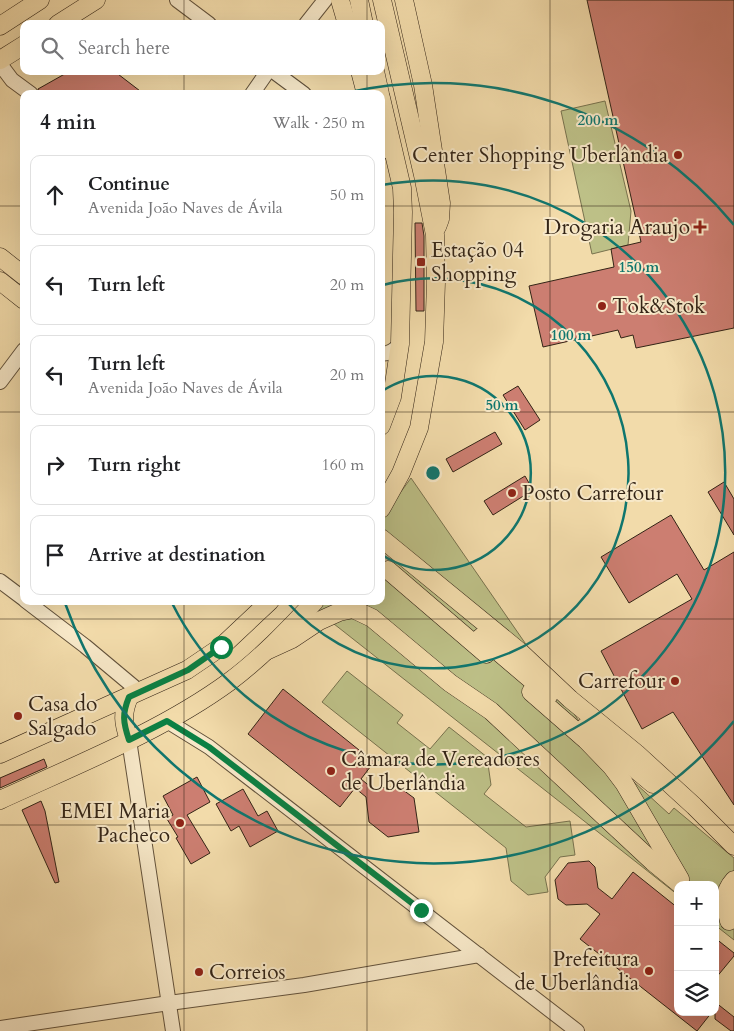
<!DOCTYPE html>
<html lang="en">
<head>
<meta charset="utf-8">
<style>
  :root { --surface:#fff; --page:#f6f6f6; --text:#202124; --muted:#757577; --line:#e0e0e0 }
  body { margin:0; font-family:Cardo,serif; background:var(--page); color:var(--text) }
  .controls { position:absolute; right:15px; bottom:15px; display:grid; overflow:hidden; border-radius:10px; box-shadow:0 5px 20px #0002 }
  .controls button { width:45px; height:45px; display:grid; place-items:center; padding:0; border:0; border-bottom:1px solid var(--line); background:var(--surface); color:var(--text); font:25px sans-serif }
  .stop { position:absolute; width:15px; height:15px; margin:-11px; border:4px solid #0b8043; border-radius:50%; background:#fff }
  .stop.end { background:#0b8043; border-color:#fff; box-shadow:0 1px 5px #0008 }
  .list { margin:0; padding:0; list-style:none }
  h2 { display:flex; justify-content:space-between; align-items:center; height:65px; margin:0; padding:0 20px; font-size:21px }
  h2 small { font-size:16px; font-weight:400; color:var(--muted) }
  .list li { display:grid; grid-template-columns:32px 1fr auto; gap:15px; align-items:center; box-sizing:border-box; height:80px; margin:0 10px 10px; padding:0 10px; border:1px solid var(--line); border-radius:10px }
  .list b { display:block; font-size:19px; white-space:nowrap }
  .list p { margin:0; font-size:16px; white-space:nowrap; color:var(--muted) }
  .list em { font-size:16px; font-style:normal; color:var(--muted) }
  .icon { flex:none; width:28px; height:28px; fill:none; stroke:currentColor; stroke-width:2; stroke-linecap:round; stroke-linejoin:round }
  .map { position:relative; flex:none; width:734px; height:1031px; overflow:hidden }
  .search { position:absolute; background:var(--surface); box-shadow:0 5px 20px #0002; left:20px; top:20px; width:365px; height:55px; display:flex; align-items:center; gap:12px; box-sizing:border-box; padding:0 18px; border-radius:10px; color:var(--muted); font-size:19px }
  .panel { position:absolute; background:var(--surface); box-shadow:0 5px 20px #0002; left:20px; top:90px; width:365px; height:515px; border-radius:10px }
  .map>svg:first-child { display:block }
  .green { fill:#bdc087; stroke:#78724e }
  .building { fill:#cc7e71; stroke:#332416 }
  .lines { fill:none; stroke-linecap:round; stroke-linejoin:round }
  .major-tunnel { stroke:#ccb68c; stroke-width:18; stroke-dasharray:18 9; stroke-linecap:butt }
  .minor-casing { stroke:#63523b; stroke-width:16 }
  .major-casing { stroke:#332416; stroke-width:19 }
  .minor { stroke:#f7e8c8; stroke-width:14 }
  .major { stroke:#f2dbaa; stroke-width:18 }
  .route { stroke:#0b8043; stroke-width:6 }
  .grid { fill:none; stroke:#332416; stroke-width:1; stroke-opacity:0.55 }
  .ring { fill:none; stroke:#0f766e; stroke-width:2.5 }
  .poi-dot { fill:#8f2418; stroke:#f7e8c8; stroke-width:2 }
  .labels { text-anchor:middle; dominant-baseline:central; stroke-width:4; stroke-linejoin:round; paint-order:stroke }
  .poi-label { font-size:21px; fill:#332416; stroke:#f7e8c8; text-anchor:start }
  .centre { fill:#0f766e; stroke:#f7e8c8; stroke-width:2.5 }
  .ring-label { font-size:15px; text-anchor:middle; font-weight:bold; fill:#0f766e; stroke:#f7e8c8; stroke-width:4; stroke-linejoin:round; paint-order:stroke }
</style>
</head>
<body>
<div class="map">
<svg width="734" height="1031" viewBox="0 0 734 1031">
  <rect width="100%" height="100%" fill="#f2dbaa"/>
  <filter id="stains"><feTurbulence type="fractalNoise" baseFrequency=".004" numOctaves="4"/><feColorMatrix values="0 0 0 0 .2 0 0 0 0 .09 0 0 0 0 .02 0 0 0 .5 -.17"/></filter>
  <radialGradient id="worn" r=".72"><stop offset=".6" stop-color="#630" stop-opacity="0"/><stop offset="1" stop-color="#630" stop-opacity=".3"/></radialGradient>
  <g class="green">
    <path d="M605,101L631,211L628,245L592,254L561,111Z"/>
    <path d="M411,478L599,750L669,814L674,808L734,858V940L715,925V885H678V895L315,609L321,601H381V519Z"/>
    <path d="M347,671L403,715L397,723L430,749L449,727L487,757L491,785L484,794L526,827L570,821L575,855L560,857L545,877L548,892L528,895L511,881L506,848L322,702Z"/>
  </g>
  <g class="building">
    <path d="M587,0H734V328L636,348L633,335L621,338L618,330L543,347L529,286L614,267L611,249L641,242Z"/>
    <path d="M70,71H114L144,94H40L38,89Z"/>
    <path d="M415,223H422L424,236V311H416Z"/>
    <path d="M518,386L540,420L525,430L503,395Z"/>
    <path d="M495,432L502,444L453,472L446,459Z"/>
    <path d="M525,476L533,490L493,515L484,501Z"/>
    <path d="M724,482L734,499V535L708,492Z"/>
    <path d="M671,515L704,570L734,552V805L673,712L642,729L601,651L692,599L677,574L629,603L601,557Z"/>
    <path d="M283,689L374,762L361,779L372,788L399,787L414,798L419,832L388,837L369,822L366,797L355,788L340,807L248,734Z"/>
    <path d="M44,759L47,767L0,788V778Z"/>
    <path d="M197,777L210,802L187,815L210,853L191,864L176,838L178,837L167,819L173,815L163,796Z"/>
    <path d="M243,789L258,816L267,811L278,831L250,847L239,826L231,831L216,804Z"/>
    <path d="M41,801L45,811L59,882L55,883L22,810Z"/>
    <path d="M589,861L595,867L598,888L612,899L633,872L678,908V1012H712L697,1031L580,939L600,914L587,904L566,905L558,899L555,880L568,863Z"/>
    <path d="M715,938L734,953V956L715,979Z"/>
    <path d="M715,1002L734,1017V1031H731L715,1019Z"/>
  </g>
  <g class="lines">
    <path class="major-tunnel" d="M381,551L394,561"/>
    <defs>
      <g id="minor">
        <path d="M177,0L209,24"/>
        <path d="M306,24L325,0"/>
        <path d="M0,64L12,80L31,94"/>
        <path d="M273,71L304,94"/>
        <path d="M252,94L268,71"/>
        <path d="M381,151L382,152"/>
        <path d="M381,354C389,354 395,350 400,344"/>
        <path d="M0,382L24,350"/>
        <path d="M0,581L24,599"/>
        <path d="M26,601L85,646L140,692"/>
        <path d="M167,721L209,747L577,1031"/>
        <path d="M129,740L173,1031"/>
        <path d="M0,1028L169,1003L304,985L479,955"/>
      </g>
      <g id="major">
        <path d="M340,0L347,24"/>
        <path d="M359,0L364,24"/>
        <path d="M404,0L423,85L441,203L440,219L437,227"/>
        <path d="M58,24L96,0"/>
        <path d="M0,26L40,0"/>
        <path d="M0,60L24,45"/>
        <path d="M360,71L366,94"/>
        <path d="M375,71L380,94"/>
        <path d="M381,98L402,188L403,212L400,344L392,397L381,426"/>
        <path d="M0,257L24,276"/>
        <path d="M0,281L24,300"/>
        <path d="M381,509L401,473L419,428L434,342L436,282L435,235L423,175L382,0"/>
        <path d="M381,538L519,651L570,699L636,753L694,806L734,846"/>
        <path d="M388,570L486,654"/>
        <path d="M481,637L549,695"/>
        <path d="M268,650L292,639L319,621L339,612L353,609L372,618L450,683L491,711L653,862L681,885"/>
        <path d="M531,692L586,740L612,767L624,783L680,879"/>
        <path d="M129,697C122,714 123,722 129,740"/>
        <path d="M585,727L653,784"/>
        <path d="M0,754L187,670L221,647L270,601"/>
        <path d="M0,800C76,765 162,731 229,682C261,658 288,630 315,601"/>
        <path d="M729,921C725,905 722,893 734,880"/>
      </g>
    </defs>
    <use href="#minor" class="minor-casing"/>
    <use href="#major" class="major-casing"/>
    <use href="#minor" class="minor"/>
    <use href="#major" class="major"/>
  </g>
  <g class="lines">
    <path class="route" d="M221,647L188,670L129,697C122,714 123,722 129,740L167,721L209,747L421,910"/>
  </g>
  <path class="grid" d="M184,0V24M367,0V24M550,0V1031M184,71V94M367,71V94M0,206H24M381,206H734M0,412H24M381,412H734M184,601V1031M367,601V1031M0,619H734M0,825H734"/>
  <g class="ring">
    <path d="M382 391A97 97 0 1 1 382 555"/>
    <path d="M383 285A195 195 0 1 1 287 602"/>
    <path d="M382 185A292 292 0 1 1 172 603"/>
    <path d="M734 721A390 390 0 0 1 65 603M345 93A390 390 0 0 1 734 225"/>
  </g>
  <g class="poi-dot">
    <circle cx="678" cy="155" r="5"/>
    <path d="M697.5 219.5h5v5h5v5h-5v5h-5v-5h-5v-5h5z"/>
    <rect x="416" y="257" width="10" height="10" rx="2.5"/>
    <circle cx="602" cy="306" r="5"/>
    <circle cx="512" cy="493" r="5"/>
    <circle cx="675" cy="681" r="5"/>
    <circle cx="18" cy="716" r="5"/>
    <circle cx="331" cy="771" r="5"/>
    <circle cx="180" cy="823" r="5"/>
    <circle cx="649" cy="971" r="5"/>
    <circle cx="199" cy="972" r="5"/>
  </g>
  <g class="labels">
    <g class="poi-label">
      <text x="668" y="155" text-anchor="end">Center Shopping Uberlândia</text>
      <text x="690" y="227" text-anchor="end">Drogaria Araujo</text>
      <text x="431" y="250">Estação 04<tspan x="431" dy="24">Shopping</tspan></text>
      <text x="612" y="306">Tok&amp;Stok</text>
      <text x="522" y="493">Posto Carrefour</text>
      <text x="665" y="681" text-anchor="end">Carrefour</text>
      <text x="28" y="704">Casa do<tspan x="28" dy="24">Salgado</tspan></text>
      <text x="341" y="759">Câmara de Vereadores<tspan x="341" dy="24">de Uberlândia</tspan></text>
      <text x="170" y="811" text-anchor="end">EMEI Maria<tspan x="170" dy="24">Pacheco</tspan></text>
      <text x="639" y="959" text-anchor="end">Prefeitura<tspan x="639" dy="24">de Uberlândia</tspan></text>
      <text x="209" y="972">Correios</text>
    </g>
  </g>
  <circle cx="433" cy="473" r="8" class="centre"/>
  <g class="ring-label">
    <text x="598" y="125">200 m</text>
    <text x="639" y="272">150 m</text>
    <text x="571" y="340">100 m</text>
    <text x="502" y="410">50 m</text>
  </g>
  <rect width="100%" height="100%" filter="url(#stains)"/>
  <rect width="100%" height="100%" fill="url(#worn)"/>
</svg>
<div class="controls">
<button>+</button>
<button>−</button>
<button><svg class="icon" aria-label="layers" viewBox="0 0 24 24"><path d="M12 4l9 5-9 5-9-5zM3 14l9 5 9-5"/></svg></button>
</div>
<div class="stop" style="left:221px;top:647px"></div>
<div class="stop end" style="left:421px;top:910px"></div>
<div class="search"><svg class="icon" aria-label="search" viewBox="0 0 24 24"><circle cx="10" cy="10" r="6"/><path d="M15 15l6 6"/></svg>Search here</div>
<section class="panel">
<h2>4 min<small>Walk · 250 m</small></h2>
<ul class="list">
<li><svg class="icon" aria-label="ahead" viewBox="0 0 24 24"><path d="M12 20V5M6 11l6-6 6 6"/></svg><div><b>Continue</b><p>Avenida João Naves de Ávila</p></div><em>50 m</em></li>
<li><svg class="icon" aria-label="left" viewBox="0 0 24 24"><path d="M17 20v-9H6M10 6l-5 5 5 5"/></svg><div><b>Turn left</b></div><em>20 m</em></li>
<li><svg class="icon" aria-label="left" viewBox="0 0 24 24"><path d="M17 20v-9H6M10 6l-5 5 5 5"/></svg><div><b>Turn left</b><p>Avenida João Naves de Ávila</p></div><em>20 m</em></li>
<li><svg class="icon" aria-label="right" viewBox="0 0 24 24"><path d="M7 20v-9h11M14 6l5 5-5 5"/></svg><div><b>Turn right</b></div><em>160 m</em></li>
<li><svg class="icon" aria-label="arrive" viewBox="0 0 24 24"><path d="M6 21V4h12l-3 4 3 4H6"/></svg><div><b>Arrive at destination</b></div></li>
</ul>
</section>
</div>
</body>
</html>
